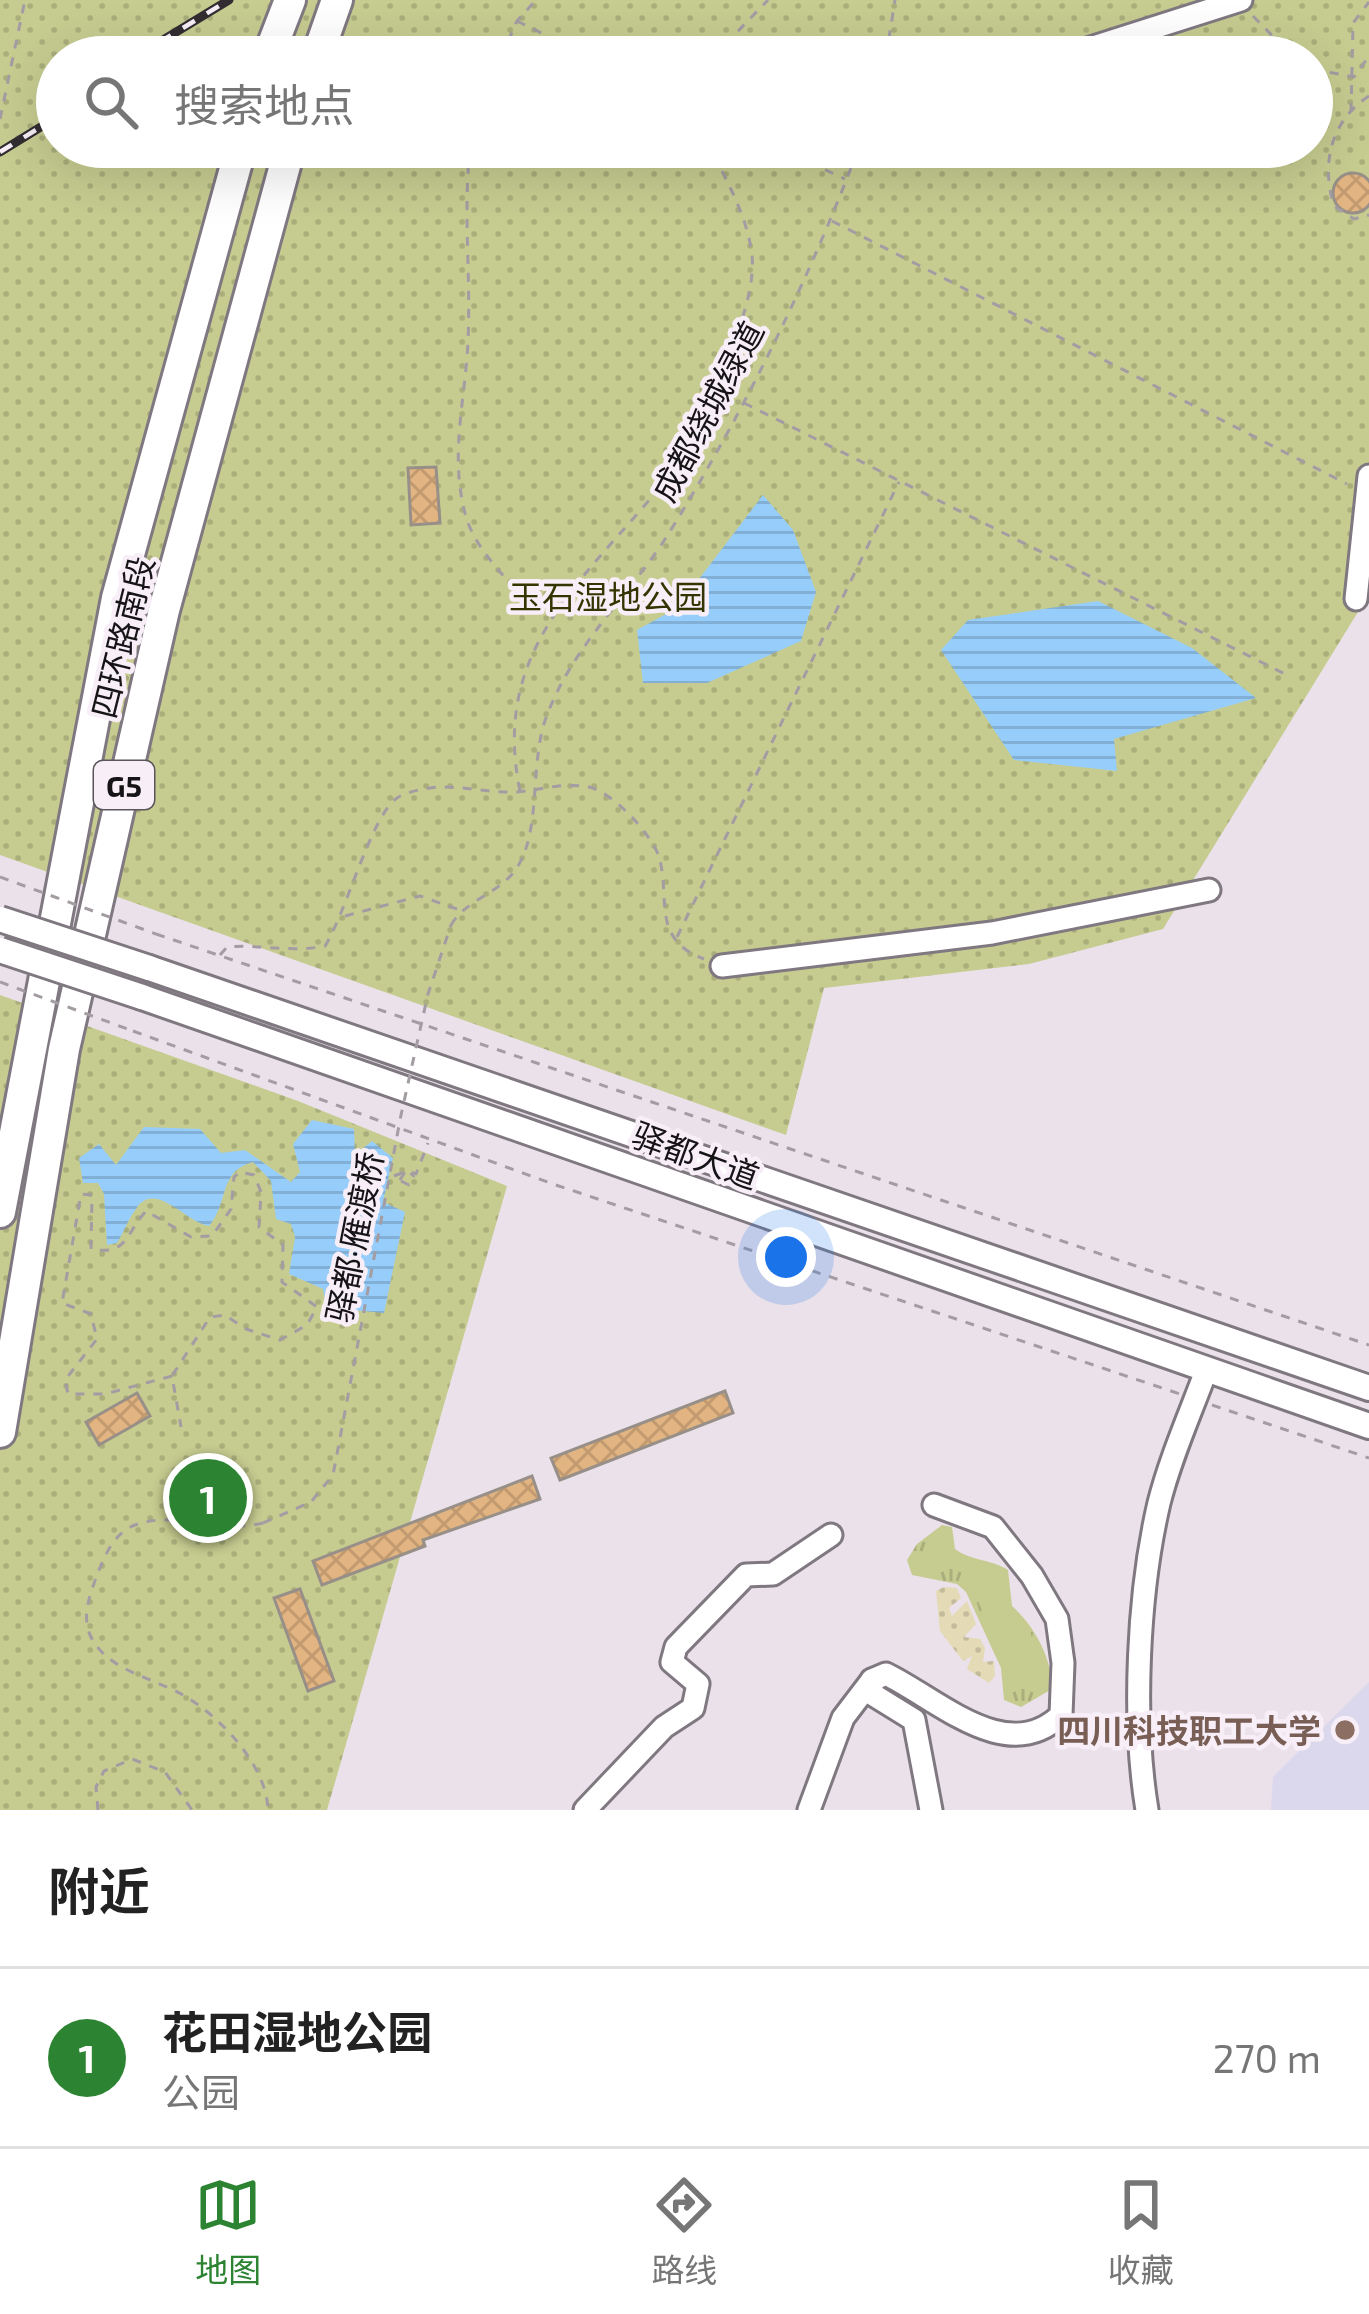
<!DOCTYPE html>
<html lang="zh">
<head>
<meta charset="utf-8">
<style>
  :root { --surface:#fff; --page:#f2f2f2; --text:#222; --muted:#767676; --line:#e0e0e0; --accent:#2c8433 }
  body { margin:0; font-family:"Exo 2","Noto Sans SC",sans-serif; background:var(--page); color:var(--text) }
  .you { position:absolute; left:786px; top:1257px; width:42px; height:42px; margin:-30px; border:9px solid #fff; border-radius:50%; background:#1a73e8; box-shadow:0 0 0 18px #1a73e833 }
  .badge { display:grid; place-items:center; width:78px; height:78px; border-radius:50%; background:var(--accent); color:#fff; font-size:39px; font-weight:700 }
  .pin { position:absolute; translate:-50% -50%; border:6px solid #fff; box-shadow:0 3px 12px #0006 }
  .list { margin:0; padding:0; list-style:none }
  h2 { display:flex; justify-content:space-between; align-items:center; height:156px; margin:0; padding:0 48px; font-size:51px }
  h2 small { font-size:39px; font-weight:400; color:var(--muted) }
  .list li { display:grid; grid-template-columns:78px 1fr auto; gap:36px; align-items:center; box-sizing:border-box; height:180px; padding:0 48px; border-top:3px solid var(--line) }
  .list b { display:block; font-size:45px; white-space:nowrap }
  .list p { margin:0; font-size:39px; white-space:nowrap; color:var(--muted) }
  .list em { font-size:39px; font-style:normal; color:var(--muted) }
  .icon { flex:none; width:66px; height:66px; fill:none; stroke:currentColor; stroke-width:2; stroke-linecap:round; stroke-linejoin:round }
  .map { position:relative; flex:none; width:1369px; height:1810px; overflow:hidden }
  .search { position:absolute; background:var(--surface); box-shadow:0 12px 48px #0002; left:36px; right:36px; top:36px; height:132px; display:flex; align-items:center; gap:30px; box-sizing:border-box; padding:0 42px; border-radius:66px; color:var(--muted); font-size:45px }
  .sheet { height:336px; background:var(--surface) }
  nav { display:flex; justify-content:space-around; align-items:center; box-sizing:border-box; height:168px; border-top:3px solid var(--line); background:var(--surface); font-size:33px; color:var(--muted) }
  nav a { display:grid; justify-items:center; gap:6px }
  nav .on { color:var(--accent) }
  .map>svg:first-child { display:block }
  .education { fill:#dbd7ed }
  .grass { fill:url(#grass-tufts) }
  .sand { fill:url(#sand-dots) }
  .park { fill:url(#park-dots); fill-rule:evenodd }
  .garden { fill:#c6cc90 }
  .water { fill:url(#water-rules) }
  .building { fill:url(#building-cross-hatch); stroke:#989088; stroke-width:3 }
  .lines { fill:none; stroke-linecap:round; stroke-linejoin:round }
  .minor-casing { stroke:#807880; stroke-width:27 }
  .major-casing { stroke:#807880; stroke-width:30 }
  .highway-casing { stroke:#807880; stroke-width:36 }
  .path { stroke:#a39ca3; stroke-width:3; stroke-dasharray:9 9; stroke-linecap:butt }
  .minor { stroke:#fff; stroke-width:21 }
  .major { stroke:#fff; stroke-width:24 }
  .highway { stroke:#fff; stroke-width:30 }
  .rail-casing { stroke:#312d31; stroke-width:9 }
  .rail { stroke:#f7eef7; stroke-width:4.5; stroke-dasharray:14; stroke-linecap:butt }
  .major-bridge-casing { stroke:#807880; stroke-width:30; stroke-linecap:butt }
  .path-bridge { stroke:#a39ca3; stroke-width:3; stroke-dasharray:9 9; stroke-linecap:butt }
  .major-bridge { stroke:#fff; stroke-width:24 }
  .education-dot { fill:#8d6e63; stroke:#f7eef7; stroke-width:4.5 }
  .labels { text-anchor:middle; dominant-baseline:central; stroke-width:9; stroke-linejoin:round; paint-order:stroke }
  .shield { fill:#f7eef7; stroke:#5a555a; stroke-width:3 }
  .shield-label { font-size:30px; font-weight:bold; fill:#171417 }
  .street-label { font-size:33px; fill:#171417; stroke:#f7eef7 }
  .park-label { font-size:33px; fill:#333501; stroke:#f7eef7 }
  .education-label { font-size:33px; font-weight:bold; fill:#785e54; stroke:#f7eef7; text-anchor:end }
</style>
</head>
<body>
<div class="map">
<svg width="1369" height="1810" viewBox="0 0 1369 1810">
  <defs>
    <pattern id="grass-tufts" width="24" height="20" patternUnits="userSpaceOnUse" patternTransform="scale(3)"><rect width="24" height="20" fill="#c6cc90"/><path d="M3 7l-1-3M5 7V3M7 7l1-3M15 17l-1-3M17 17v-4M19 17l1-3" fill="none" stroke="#a9ae7b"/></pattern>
    <pattern id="sand-dots" width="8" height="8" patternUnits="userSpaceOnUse" patternTransform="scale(3)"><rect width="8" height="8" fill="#e4dbb6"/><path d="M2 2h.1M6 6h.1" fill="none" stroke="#c3bb9c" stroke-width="1.8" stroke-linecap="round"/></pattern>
    <pattern id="park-dots" width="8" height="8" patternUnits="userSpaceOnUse" patternTransform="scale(3)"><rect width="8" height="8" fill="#c6cc90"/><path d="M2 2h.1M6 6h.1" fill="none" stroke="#a9ae7b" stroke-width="1.8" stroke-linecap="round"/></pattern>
    <pattern id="water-rules" width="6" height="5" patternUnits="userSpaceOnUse" patternTransform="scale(3)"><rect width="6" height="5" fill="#96cdfa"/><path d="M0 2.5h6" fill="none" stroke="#81afd6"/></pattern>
    <pattern id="building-cross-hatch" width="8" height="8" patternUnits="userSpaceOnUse" patternTransform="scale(3)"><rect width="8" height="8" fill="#e2b481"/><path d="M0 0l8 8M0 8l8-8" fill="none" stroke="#c19a6f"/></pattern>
  </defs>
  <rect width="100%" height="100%" fill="#eae1ea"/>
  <path class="education" d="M1369,1682V1810H1271L1273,1777Z"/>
  <path class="grass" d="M942,1525L952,1527L955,1549C971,1561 991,1559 1008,1570L1012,1606C1035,1627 1052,1658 1052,1689L1021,1707L1004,1700L1001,1668L966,1592L957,1584L912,1575L907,1560L917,1544Z"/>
  <path class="sand" d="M944,1587L957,1588L961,1598L949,1608L952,1616L967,1601L976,1624L964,1637L980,1639L985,1648L983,1662L994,1661L995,1676L989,1683L967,1669L972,1656L963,1661L940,1631L936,1591Z"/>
  <g class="park">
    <path d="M0,0H1369V594L1163,929L1029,964L824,988L786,1135L0,855ZM57,57H1312V147H57Z"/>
    <path d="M0,995L298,1101L507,1186L327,1810H0Z"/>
  </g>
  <path class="garden" d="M992,1589L1006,1601L1008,1616L1029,1626L1035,1650L1018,1664L1003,1662L978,1601Z"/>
  <g class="water">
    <path d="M763,495L793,530L816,592L801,641L707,683H643L637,630L677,608Z"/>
    <path d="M1098,601L1192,648L1256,698L1114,739L1117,771L1014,760L941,650L968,620Z"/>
    <path d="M312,1120L354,1129L355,1155L372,1141L393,1158L383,1202L405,1212L384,1313L342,1309L328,1316L323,1289L289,1274L295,1237L291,1224L276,1219L271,1181L253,1162C218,1171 229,1203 209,1226C186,1223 155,1179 136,1209C128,1219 124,1232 117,1243L107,1245L104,1194L98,1183H83L79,1158L99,1144L116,1165L144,1127L200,1129L221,1153L245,1150L291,1182L300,1172L293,1144Z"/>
  </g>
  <g class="building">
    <circle cx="1353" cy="193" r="20"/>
    <path d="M436,467L440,523L411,525L408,468Z"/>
    <path d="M725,1391L733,1413L560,1480L551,1458Z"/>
    <path d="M137,1393L150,1416L99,1445L86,1422Z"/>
    <path d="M532,1476L540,1499L423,1540L425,1546L322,1585L313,1561Z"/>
    <path d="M300,1589L334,1681L308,1691L274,1598Z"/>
  </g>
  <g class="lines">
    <defs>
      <g id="minor">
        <path d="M1062,57L1241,0"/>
        <path d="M1356,599L1369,476"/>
        <path d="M722,966L992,933L1209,890"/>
        <path d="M585,1810L664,1727L693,1708L698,1684L672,1662L676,1647L746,1575L773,1574L831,1535"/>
        <path d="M809,1810L843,1718L872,1680"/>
        <path d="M931,1810L914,1720L872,1694V1680L886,1674C939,1700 1007,1767 1061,1715L1063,1663L1057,1619L1032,1576L993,1527L934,1505"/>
        <path d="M1147,1810C1132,1719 1138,1593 1159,1503C1170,1459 1190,1414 1206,1371"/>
      </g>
      <g id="major">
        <path d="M149,968L1369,1388"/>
        <path d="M142,997L1369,1426"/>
      </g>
      <g id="highway">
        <path d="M268,57L290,0"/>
        <path d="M317,57L337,0"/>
        <path d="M0,1212L117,598L241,147"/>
        <path d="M0,1432L64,1049L164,610L290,147"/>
      </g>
    </defs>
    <use href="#minor" class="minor-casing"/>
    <use href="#major" class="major-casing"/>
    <use href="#highway" class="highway-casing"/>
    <g class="path">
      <path d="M1253,16L1293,57"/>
      <path d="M517,21L590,57"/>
      <path d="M501,57L517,21L536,0"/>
      <path d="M713,57L768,0"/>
      <path d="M886,57L895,0"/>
      <path d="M1312,69L1354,77L1369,56"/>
      <path d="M1369,96C1330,121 1321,165 1334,206L1354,219L1369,215"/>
      <path d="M1351,112L1353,23L1369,2"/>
      <path d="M0,119L25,0"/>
      <path d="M470,147C463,213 471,276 468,342C465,403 449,456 466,517C477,554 519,592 545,619"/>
      <path d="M776,147L845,179"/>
      <path d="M832,221L1347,484"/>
      <path d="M744,403L1287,675"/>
      <path d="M520,791C493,661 568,594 645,505C685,458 712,403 733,346C743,317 757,279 751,248C745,213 726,178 709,147"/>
      <path d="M345,916L420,896L457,909"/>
      <path d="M451,925C466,899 502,893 518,866C542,826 529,761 547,715C574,644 630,595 669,533C744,412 809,280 859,147"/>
      <path d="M156,934L1369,1345"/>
      <path d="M677,937L899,482"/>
      <path d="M220,955L227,947C260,944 292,953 325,946C346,913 372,814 397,798C407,791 431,787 442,787C467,787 491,793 516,792C541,790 563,782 589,787C612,792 652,834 659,857C671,897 650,939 704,959"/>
      <path d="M133,1031L553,1184L1180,1394"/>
      <path d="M400,1180L406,1170L416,1174L428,1143"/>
      <path d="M401,1181L409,1185L414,1176"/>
      <path d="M172,1376L105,1394H68L65,1380L97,1339L91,1314L62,1303L81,1194L92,1195L91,1249C128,1256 125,1234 146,1211L191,1237L212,1236L231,1209L234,1177L240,1172L254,1175L261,1192L259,1227L283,1245L282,1282L317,1307L307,1325L280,1340L246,1329L225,1315L210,1317L172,1376L181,1427"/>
      <path d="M1212,1405L1369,1458"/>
      <path d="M263,1523C221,1534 174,1510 135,1525C114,1533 105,1555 97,1575C90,1595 81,1616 91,1637C108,1671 154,1678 183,1695C220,1716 267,1766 268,1810"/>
      <path d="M98,1810L96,1787L104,1771L132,1759L165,1772L192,1810"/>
    </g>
    <use href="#minor" class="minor"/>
    <use href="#major" class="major"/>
    <use href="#highway" class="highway"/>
    <defs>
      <g id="rail">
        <path d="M135,57L229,0"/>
        <path d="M0,152L57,117"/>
      </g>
    </defs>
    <use href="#rail" class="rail-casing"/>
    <use href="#rail" class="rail"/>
    <defs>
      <g id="major-bridge">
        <path d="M0,919L149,968"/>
        <path d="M0,950L142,997"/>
      </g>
    </defs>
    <use href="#major-bridge" class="major-bridge-casing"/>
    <g class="path-bridge">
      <path d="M0,877L156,934"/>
      <path d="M0,982L133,1031"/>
      <path d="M394,1176L407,1171L414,1176"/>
      <path d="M263,1523L311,1502L333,1475L401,1115L428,994L451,925"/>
    </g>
    <use href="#major-bridge" class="major-bridge"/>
  </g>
  <circle class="education-dot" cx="1345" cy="1730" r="12"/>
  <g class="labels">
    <rect class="shield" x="94" y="761" width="60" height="48" rx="9"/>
    <g class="shield-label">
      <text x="124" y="785">G5</text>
    </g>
    <g class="street-label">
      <text transform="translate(707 411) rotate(-62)">成都绕城绿道</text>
      <text transform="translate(122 637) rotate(-76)">四环路南段</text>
      <text transform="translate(696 1155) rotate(20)">驿都大道</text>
      <text transform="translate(354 1237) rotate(-79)">驿都·雁渡桥</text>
    </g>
    <g class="park-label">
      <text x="608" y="596">玉石湿地公园</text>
    </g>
    <g class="education-label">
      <text x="1321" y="1730">四川科技职工大学</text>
    </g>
  </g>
</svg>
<div class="you"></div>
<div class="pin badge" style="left:208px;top:1498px">1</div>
<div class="search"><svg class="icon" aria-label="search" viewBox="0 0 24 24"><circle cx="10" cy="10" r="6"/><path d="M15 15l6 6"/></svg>搜索地点</div>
</div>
<section class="sheet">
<h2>附近<small></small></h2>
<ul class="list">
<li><span class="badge">1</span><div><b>花田湿地公园</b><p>公园</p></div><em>270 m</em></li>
</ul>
</section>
<nav>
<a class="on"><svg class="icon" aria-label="map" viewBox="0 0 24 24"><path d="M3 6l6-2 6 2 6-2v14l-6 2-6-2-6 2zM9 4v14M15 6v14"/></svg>地图</a>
<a><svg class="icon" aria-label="directions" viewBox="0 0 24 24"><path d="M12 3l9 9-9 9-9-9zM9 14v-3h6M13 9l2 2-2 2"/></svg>路线</a>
<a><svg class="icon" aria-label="saved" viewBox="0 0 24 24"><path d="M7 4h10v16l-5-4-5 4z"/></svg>收藏</a>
</nav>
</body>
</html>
